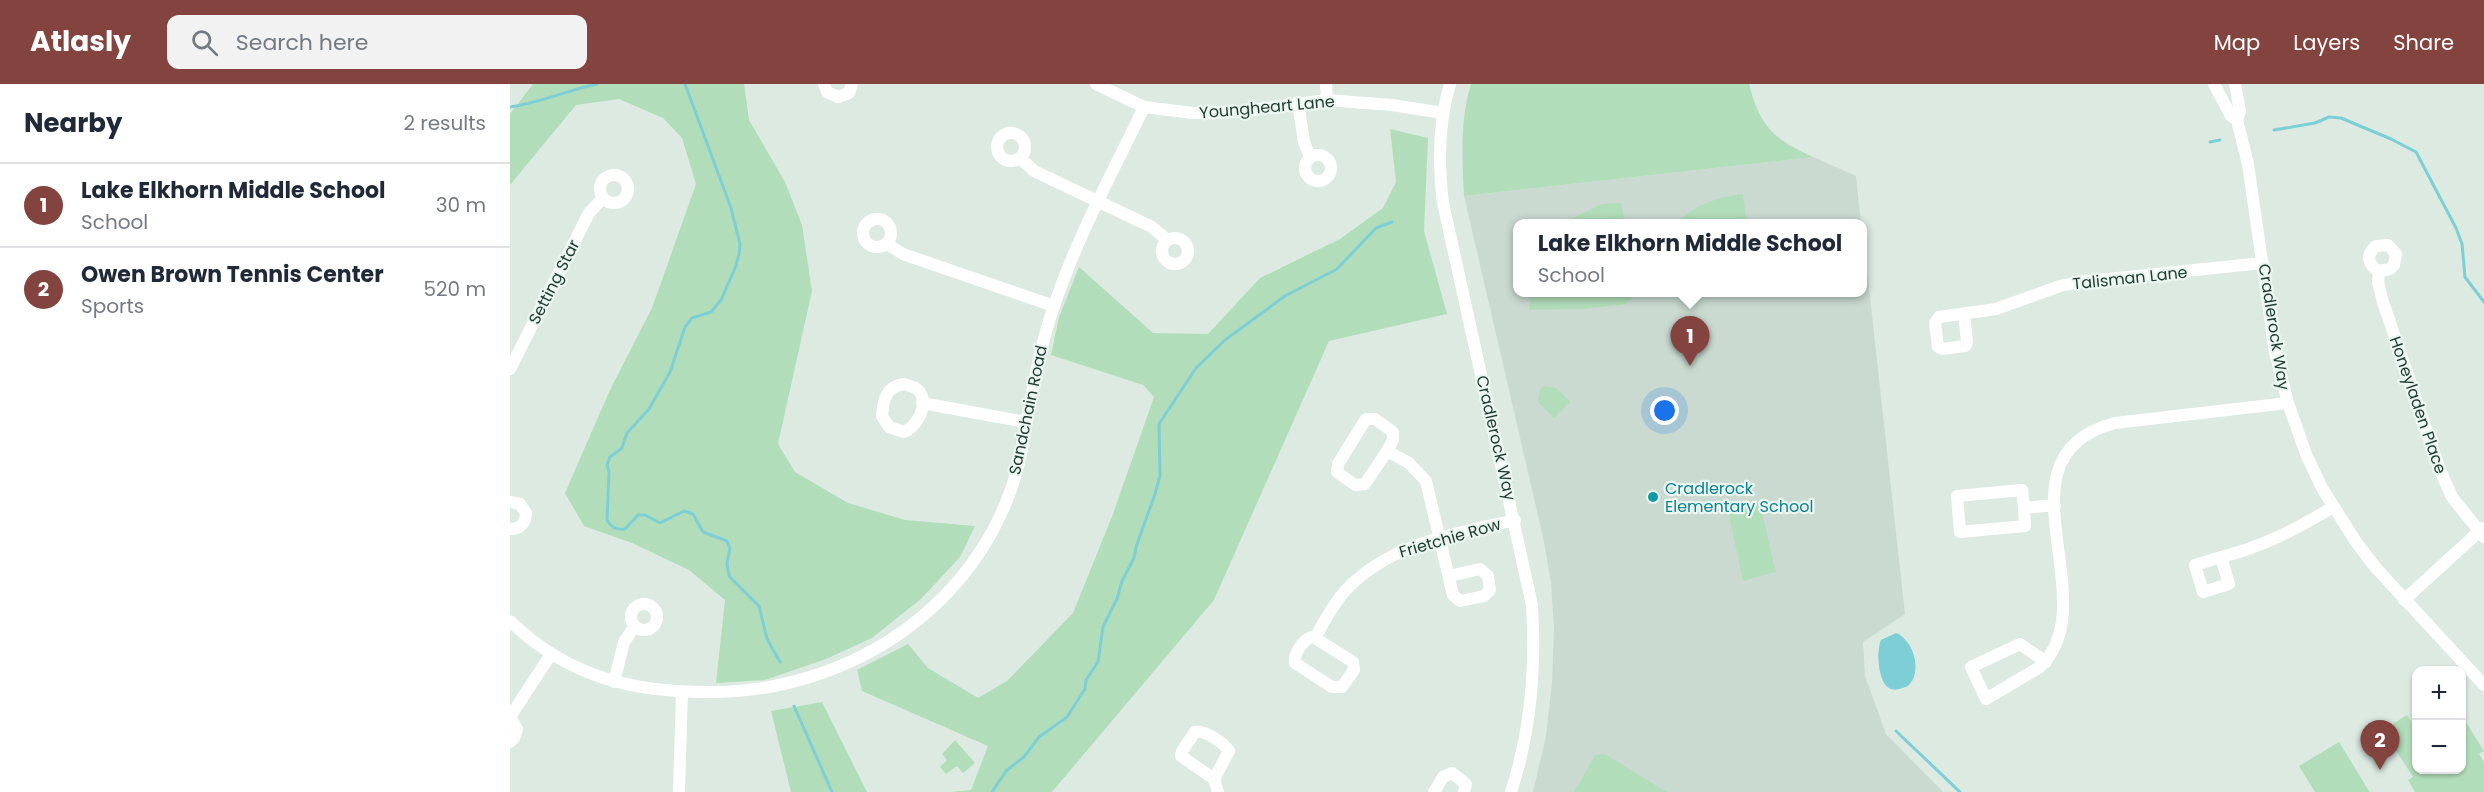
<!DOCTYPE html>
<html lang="en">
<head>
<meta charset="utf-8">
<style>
  :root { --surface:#fff; --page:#f2f2f3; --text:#1f2937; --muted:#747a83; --line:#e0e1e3; --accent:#83433e }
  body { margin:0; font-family:Poppins,sans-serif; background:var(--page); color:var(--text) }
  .controls { position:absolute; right:18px; bottom:18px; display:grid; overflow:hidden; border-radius:12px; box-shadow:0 2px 4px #0004 }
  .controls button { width:54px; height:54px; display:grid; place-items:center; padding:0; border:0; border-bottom:2px solid var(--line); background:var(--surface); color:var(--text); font:30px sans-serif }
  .you { position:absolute; left:1155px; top:327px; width:21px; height:21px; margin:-15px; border:4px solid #fff; border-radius:50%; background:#1a73e8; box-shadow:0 0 0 9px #1a73e833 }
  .badge { display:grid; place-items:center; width:39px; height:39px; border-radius:50%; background:var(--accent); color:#fff; font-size:20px; font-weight:700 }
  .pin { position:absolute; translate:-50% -50px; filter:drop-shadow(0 2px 3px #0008) }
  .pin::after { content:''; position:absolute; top:32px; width:21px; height:18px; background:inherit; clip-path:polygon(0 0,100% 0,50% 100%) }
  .popup { position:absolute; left:1003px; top:135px; width:354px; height:78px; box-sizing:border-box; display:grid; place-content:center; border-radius:12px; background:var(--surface); filter:drop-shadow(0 2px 4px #0005); font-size:20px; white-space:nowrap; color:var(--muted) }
  .popup b { font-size:22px; color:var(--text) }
  .popup::after { content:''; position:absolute; left:50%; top:100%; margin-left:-12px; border:12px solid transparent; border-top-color:var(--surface) }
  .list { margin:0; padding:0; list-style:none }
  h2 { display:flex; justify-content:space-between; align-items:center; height:78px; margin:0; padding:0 24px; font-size:26px }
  h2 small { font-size:20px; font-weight:400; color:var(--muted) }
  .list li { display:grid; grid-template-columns:39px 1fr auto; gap:18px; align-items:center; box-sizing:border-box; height:84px; padding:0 24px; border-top:2px solid var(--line) }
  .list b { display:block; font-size:22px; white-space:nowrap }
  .list p { margin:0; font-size:20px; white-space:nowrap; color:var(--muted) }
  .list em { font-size:20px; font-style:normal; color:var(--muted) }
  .icon { flex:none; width:33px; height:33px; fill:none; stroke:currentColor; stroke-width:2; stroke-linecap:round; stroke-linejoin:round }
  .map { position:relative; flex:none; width:1974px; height:708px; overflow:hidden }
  header { display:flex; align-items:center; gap:36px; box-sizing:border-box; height:84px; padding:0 30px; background:var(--accent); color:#fff }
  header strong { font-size:28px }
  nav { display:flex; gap:33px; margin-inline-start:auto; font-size:21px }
  .search { width:420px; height:54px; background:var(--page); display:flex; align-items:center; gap:15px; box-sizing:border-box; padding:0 21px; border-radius:12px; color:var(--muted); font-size:22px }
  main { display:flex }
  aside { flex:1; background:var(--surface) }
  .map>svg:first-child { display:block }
  .built { fill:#cadad1 }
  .green { fill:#b2ddba }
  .water { fill:#7ecfd5 }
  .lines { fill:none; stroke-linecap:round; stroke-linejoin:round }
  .stream { stroke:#7ecfd5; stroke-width:3 }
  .minor { stroke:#fff; stroke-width:12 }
  .culture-dot { fill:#0f9aa8; stroke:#ecf6f0; stroke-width:2 }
  .labels { text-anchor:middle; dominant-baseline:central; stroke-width:4.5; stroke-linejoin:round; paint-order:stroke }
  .street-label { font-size:16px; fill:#1d3a2f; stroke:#ecf6f0 }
  .culture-label { font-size:16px; fill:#0d838f; stroke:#ecf6f0; text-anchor:start }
</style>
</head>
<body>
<header>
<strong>Atlasly</strong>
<div class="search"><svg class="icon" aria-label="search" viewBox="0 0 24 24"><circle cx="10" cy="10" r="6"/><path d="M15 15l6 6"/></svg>Search here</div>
<nav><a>Map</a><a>Layers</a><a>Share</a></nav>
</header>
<main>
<aside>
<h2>Nearby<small>2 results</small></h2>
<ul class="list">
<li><span class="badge">1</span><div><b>Lake Elkhorn Middle School</b><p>School</p></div><em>30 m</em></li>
<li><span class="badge">2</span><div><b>Owen Brown Tennis Center</b><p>Sports</p></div><em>520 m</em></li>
</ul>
</aside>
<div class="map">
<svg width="1974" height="708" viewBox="0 0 1974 708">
  <rect width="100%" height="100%" fill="#dceae2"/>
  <path class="built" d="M1303,73L1346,92L1351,139L1008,140V208H1352L1353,150L1395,530L1353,558L1355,592L1376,650L1433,708H1023L1036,652L1042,599L1044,545L1041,498L1033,453L954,112Z"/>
  <g class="green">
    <path d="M23,0H234L239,36L275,98L292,141L302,207L268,360L285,388L338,419L395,436L465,442L450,473L412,514L362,554L316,575L255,596L206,599L215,516L179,486L122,459L74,442L55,409L100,306L142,224L186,100L172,54L153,34L109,15L66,21L0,101V30Z"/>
    <path d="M961,0H1239C1250,43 1264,55 1303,73L954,112C952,75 950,36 961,0Z"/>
    <path d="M880,45L918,54L914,147L937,230L819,257L704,516L542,708H440L461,706L478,662L352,607L347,586L398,560L418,584L468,614L497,597L563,529L603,430L644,313L633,301L541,271L549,233L569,183L643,249L698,250L750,194L830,155L873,124L886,98Z"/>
    <path d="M1233,110L1237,139H1168C1184,120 1209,113 1233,110Z"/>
    <path d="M1111,119L1115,139H1053L1092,120Z"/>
    <path d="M1020,209L1122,208L1123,213L1116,220L1073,225L1019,226Z"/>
    <path d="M1033,302L1047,304L1060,318L1044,334L1028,318L1030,306Z"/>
    <path d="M1250,420L1266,488L1233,497L1218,427Z"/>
    <path d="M312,618L357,708H281L261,627Z"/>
    <path d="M1897,631L1906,644V686H1952V632L1974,667L1969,670L1974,678V708H1905L1898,696L1903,693L1873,646Z"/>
    <path d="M445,656L465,679L453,689L447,682L436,690L430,683L437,676L432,670Z"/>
    <path d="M1829,658L1859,707L1860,708H1805L1789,682Z"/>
    <path d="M1095,670L1157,708H1064L1085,671Z"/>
  </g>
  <path class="water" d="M1386,549C1404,556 1413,589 1398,602C1393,604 1384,608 1379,604C1368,598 1366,566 1371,556Z"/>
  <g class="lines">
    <g class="stream">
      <path d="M175,0L221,124L230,160L229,170L226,182L211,216L201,228L182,234L175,243L160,288L139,325L117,349L112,364L100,373L97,381L99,388L97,436C102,444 106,446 115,445L128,431H135L150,439L174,427L183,430L193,448L217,457L220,464L217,479L219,492L249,522L257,555L270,578"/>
      <path d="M0,23C30,19 58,6 87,0"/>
      <path d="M1764,46L1805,39L1819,33L1831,34L1881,55L1906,68L1946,144L1952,160L1955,193L1974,218"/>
      <path d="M1700,58L1710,56"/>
      <path d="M284,622L322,708"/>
      <path d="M1386,647L1450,708"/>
      <path d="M482,708L496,687L514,673L529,653L557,633L575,605L576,596L588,578L593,543L607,515L612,497L624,474L626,463L645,410L650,392L649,340L686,284L715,256L775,212L827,185L866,144L882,138"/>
    </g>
    <g class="minor">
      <path d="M314,0L317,8L328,13L339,9L342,0"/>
      <path d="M586,0L634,23L683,29L727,28L817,16L882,21L933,29"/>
      <path d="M816,0L817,16"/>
      <path d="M940,0C928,40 928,79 933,119L1022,521C1026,585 1021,647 1001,708"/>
      <path d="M1704,0L1721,32L1727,36"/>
      <path d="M1725,0L1730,27L1727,36L1738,80L1765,268L1778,319L1796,370L1812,404L1846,458L1866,484L1974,601"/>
      <path d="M788,18L794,58L800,73"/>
      <circle cx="501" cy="63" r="14"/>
      <circle cx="808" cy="84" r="13"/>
      <path d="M510,74L524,87L642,143L657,156"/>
      <circle cx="104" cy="105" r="14"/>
      <circle cx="367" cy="149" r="14"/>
      <circle cx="665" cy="167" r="13"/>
      <path d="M377,160L393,170L544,222"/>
      <path d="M1869,187L1880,185L1884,181L1886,170L1878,161L1866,162C1856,170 1857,181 1869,187L1868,198L1873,218L1930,386L1942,413L1974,453"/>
      <path d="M1454,229L1457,258L1455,262L1432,265L1428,263L1425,239L1429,233L1486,225L1550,202L1569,198L1753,179"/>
      <path d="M0,285L79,129L93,114"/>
      <path d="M394,300C400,302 408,303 411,310C418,323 406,343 394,348L379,343L372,332C373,317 376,302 394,300Z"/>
      <path d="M412,319L516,338"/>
      <path d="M877,367L883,356V348L865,335H856L828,380L827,388L845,401L855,400L877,367L899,379L916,397L943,511L950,517L974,512L980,506L978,492L970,485L939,492"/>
      <path d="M0,418L10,420L16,429C16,439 10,445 0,445"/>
      <path d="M1514,424L1515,442L1450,448L1447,412L1512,406L1514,424L1545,421"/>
      <path d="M1711,473L1685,481L1693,508L1719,500L1711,473C1752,463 1787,445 1823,423"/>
      <path d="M1894,516L1973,444"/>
      <circle cx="134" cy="533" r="13"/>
      <path d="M0,537C59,594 125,609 205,608C342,606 470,521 507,386C512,369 514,352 517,336C524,297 531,259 544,222C567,153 603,88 634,23"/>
      <path d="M805,554L801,553C792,557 784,569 785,579L822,603H832L844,586L843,578L805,554C814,538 823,520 835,507C879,459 945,450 1005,436"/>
      <path d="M1536,578L1510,560L1461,583L1476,615L1530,583C1599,517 1479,372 1605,339L1778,319"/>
      <path d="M104,598L114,558L125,542"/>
      <path d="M0,633L41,570"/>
      <path d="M0,633L7,645L4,654L0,658"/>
      <path d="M704,695L719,667C713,658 695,646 685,648L672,667L671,672L704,695L708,708"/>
      <path d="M169,708L172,608"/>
      <path d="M924,708L933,693L942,689L956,700L954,708"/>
    </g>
  </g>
  <circle class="culture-dot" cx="1143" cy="413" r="6"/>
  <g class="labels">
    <g class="street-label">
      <text transform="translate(757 23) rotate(-5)">Youngheart Lane</text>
      <text transform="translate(1620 194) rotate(-6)">Talisman Lane</text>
      <text transform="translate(44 198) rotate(-63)">Setting Star</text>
      <text transform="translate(1764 243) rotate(81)">Cradlerock Way</text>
      <text transform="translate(1908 321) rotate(71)">Honeyladen Place</text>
      <text transform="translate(518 326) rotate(-78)">Sandchain Road</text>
      <text transform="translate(986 354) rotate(77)">Cradlerock Way</text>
      <text transform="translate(940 454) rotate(-16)">Frietchie Row</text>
    </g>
    <g class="culture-label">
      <text x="1155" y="404">Cradlerock<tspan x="1155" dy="18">Elementary School</tspan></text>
    </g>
  </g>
</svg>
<div class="controls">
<button>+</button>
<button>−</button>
</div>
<div class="you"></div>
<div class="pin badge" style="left:1180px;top:282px">1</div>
<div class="popup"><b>Lake Elkhorn Middle School</b>School</div>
<div class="pin badge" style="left:1870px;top:686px">2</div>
</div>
</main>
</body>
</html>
